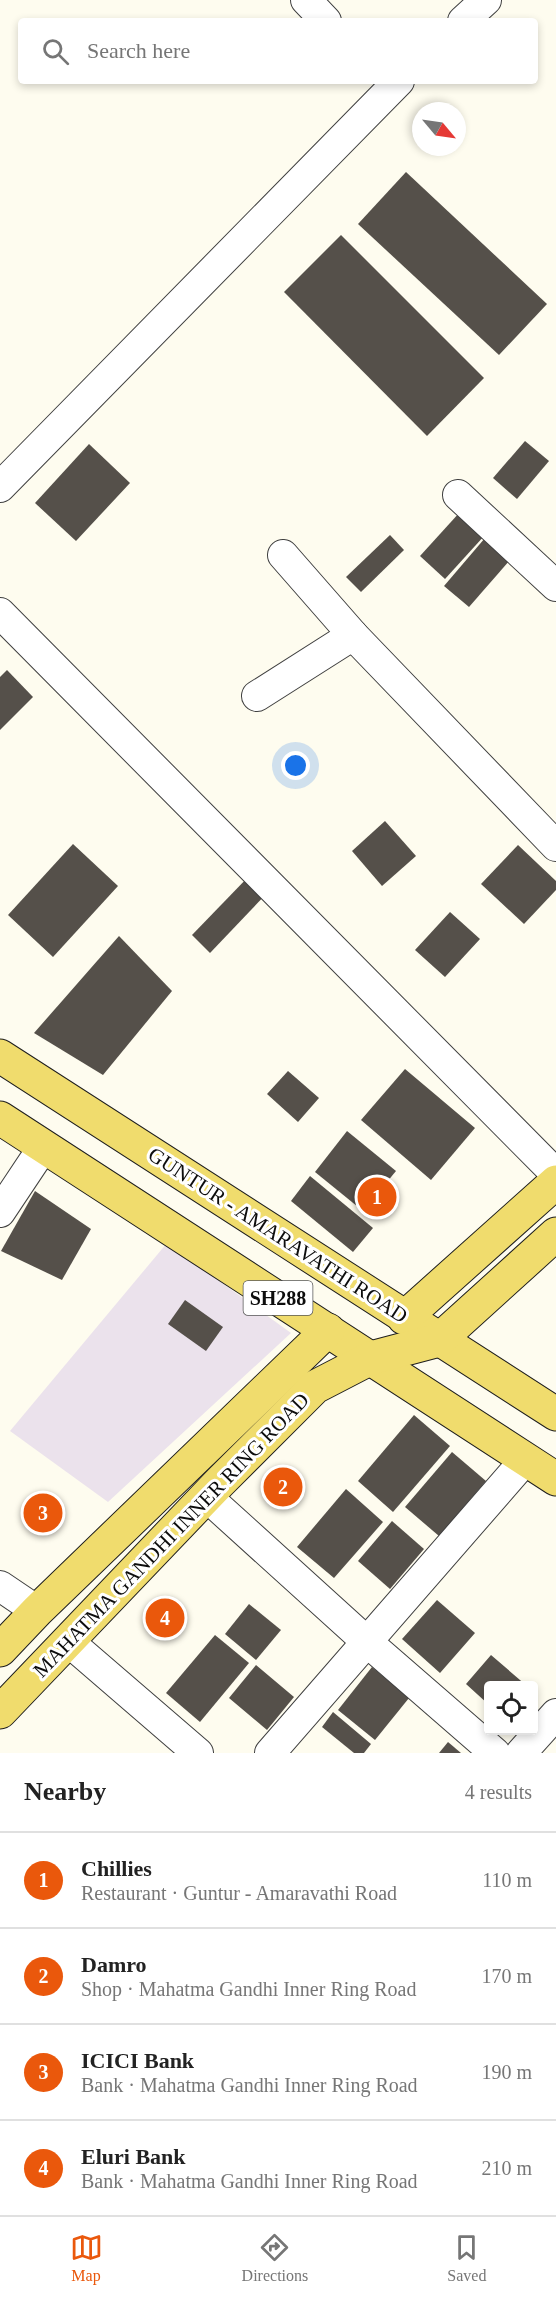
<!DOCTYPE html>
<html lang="en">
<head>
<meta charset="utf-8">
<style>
  :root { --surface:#fff; --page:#f2f2f2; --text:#222; --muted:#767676; --line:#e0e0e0; --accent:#ea580c }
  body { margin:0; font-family:"Times New Roman",serif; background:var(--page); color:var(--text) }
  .controls { position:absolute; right:18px; bottom:18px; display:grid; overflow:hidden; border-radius:6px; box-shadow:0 3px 9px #0003 }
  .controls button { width:54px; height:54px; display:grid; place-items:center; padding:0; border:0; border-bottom:2px solid var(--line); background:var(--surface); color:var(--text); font:30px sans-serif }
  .compass { position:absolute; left:412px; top:102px; width:54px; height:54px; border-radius:50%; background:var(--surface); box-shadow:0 3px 9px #0003; rotate:119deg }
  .you { position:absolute; left:296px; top:766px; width:21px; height:21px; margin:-15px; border:4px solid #fff; border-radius:50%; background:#1a73e8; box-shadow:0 0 0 9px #1a73e833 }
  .badge { display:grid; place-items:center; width:39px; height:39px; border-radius:50%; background:var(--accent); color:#fff; font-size:20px; font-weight:700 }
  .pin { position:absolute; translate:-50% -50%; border:3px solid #fff; box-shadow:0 2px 6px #0006 }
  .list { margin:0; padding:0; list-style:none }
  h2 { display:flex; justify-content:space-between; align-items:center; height:78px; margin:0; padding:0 24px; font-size:26px }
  h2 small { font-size:20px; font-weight:400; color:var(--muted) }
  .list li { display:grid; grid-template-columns:39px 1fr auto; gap:18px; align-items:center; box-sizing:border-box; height:96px; padding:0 24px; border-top:2px solid var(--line) }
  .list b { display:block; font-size:22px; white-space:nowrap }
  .list p { margin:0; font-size:20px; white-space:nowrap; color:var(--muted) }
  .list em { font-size:20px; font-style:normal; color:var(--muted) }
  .icon { flex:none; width:33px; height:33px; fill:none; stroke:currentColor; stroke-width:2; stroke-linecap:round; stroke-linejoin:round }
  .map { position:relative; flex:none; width:556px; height:1753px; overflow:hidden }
  .search { position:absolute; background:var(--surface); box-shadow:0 3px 9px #0003; left:18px; right:18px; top:18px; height:66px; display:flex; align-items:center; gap:15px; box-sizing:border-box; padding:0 21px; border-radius:6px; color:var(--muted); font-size:22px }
  .sheet { height:462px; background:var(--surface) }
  nav { display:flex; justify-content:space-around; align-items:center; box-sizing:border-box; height:84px; border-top:2px solid var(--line); background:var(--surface); font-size:16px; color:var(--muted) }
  nav a { display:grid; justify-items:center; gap:3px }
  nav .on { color:var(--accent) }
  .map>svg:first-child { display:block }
  .industrial { fill:#ebe2ec }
  .building { fill:#55504a }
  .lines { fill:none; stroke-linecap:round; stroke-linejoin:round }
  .street-casing { stroke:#404040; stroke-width:32 }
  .primary-casing { stroke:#1e1e1e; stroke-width:35 }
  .street { stroke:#fff; stroke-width:30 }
  .primary { stroke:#f0dc6d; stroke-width:33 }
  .labels { text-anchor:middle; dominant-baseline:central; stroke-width:6; stroke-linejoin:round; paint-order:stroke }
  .shield { fill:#fff; stroke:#565656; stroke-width:1.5 }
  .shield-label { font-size:20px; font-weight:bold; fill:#0d0d0d }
  .street-label { font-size:21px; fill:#0d0d0d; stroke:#fff }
</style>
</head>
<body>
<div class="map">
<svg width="556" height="1753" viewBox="0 0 556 1753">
  <rect width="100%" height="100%" fill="#fefcef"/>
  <path class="industrial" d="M167,1243L291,1333L108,1502L10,1431Z"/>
  <g class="building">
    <path d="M406,172L547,304L499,355L358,224Z"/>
    <path d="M341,235L484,378L427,436L284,292Z"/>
    <path d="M525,441L549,461L517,499L493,478Z"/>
    <path d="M89,444L130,483L76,541L35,503Z"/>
    <path d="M460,512L485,535L445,579L420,556Z"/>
    <path d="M390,535L404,550L361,592L346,577Z"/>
    <path d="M485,538L510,560L469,607L444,586Z"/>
    <path d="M7,670L33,697L0,730V677Z"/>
    <path d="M385,821L416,856L382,886L352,851Z"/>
    <path d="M73,844L118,886L53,957L8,915Z"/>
    <path d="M518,845L556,881V890L524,924L481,884Z"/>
    <path d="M251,874L269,891L210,953L192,935Z"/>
    <path d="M450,912L480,939L445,977L415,950Z"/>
    <path d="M119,936L172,991L103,1075L34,1033Z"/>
    <path d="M405,1069L475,1128L431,1180L361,1120Z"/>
    <path d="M288,1071L319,1098L298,1122L267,1094Z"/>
    <path d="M347,1131L396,1171L363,1211L315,1172Z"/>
    <path d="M310,1176L373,1228L353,1252L291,1201Z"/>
    <path d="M35,1191L91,1229L62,1280L1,1251Z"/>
    <path d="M185,1300L223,1327L206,1351L168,1324Z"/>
    <path d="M414,1415L450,1446L393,1512L358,1481Z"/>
    <path d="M452,1452L486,1481L439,1536L405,1507Z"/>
    <path d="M346,1489L383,1522L334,1578L297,1547Z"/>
    <path d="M392,1521L424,1549L390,1589L358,1561Z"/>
    <path d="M437,1600L475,1633L440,1673L402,1639Z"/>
    <path d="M249,1604L281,1630L256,1660L225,1634Z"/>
    <path d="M215,1635L249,1663L200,1722L166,1693Z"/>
    <path d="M491,1655L527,1686H488V1704L466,1684Z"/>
    <path d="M256,1665L294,1697L267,1730L229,1698Z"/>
    <path d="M372,1667L409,1698L375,1740L338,1710Z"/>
    <path d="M333,1712L371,1744L364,1753H354L322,1727Z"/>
    <path d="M448,1742L461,1753H439Z"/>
  </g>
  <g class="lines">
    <defs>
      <g id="street">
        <path d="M306,0L326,21"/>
        <path d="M463,21L486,0"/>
        <path d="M0,487L399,81"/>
        <path d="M458,495L556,586"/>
        <path d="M283,555L353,635L556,846"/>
        <path d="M0,613L556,1174"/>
        <path d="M257,696L353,635"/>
        <path d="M0,1212L44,1146"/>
        <path d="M206,1496L366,1641L495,1753"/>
        <path d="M0,1586L37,1611"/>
        <path d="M68,1641L198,1753"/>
        <path d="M270,1753L526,1459"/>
        <path d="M521,1753L556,1714"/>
      </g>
      <g id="primary">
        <path d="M0,1056L556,1414"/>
        <path d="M0,1118L556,1479"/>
        <path d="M404,1318L556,1182"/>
        <path d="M0,1650L37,1611L328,1330"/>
        <path d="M0,1712L219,1483L315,1387L371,1358L439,1340L556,1234"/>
      </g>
    </defs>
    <use href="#street" class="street-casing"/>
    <use href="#primary" class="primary-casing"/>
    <use href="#street" class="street"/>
    <use href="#primary" class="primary"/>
  </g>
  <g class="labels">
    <rect class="shield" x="243.5" y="1281" width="69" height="34" rx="4.5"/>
    <g class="shield-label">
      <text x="278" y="1298">SH288</text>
    </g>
    <g class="street-label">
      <text transform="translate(278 1235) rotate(33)">GUNTUR - AMARAVATHI ROAD</text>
      <text transform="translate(171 1535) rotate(-46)">MAHATMA GANDHI INNER RING ROAD</text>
    </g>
  </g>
</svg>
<div class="controls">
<button><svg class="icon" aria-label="locate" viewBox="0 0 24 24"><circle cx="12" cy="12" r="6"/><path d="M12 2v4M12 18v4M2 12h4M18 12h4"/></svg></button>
</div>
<svg class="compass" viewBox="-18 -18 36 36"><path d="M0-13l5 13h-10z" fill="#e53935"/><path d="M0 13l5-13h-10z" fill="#767676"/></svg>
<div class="you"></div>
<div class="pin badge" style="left:377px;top:1197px">1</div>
<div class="pin badge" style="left:283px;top:1487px">2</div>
<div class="pin badge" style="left:43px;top:1513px">3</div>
<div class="pin badge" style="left:165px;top:1618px">4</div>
<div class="search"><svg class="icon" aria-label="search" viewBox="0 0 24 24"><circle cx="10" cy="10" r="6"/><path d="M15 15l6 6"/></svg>Search here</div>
</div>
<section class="sheet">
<h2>Nearby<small>4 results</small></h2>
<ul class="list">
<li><span class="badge">1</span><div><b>Chillies</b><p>Restaurant · Guntur - Amaravathi Road</p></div><em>110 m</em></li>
<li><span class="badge">2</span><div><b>Damro</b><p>Shop · Mahatma Gandhi Inner Ring Road</p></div><em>170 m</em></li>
<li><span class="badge">3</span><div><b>ICICI Bank</b><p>Bank · Mahatma Gandhi Inner Ring Road</p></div><em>190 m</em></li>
<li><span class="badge">4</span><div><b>Eluri Bank</b><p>Bank · Mahatma Gandhi Inner Ring Road</p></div><em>210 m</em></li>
</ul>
</section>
<nav>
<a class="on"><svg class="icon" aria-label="map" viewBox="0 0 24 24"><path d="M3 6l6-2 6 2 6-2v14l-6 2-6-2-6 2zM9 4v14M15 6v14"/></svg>Map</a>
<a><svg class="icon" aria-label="directions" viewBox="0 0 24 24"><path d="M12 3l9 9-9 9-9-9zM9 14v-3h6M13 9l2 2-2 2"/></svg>Directions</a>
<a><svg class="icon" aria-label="saved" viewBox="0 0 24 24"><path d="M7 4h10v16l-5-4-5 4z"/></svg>Saved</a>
</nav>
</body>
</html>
